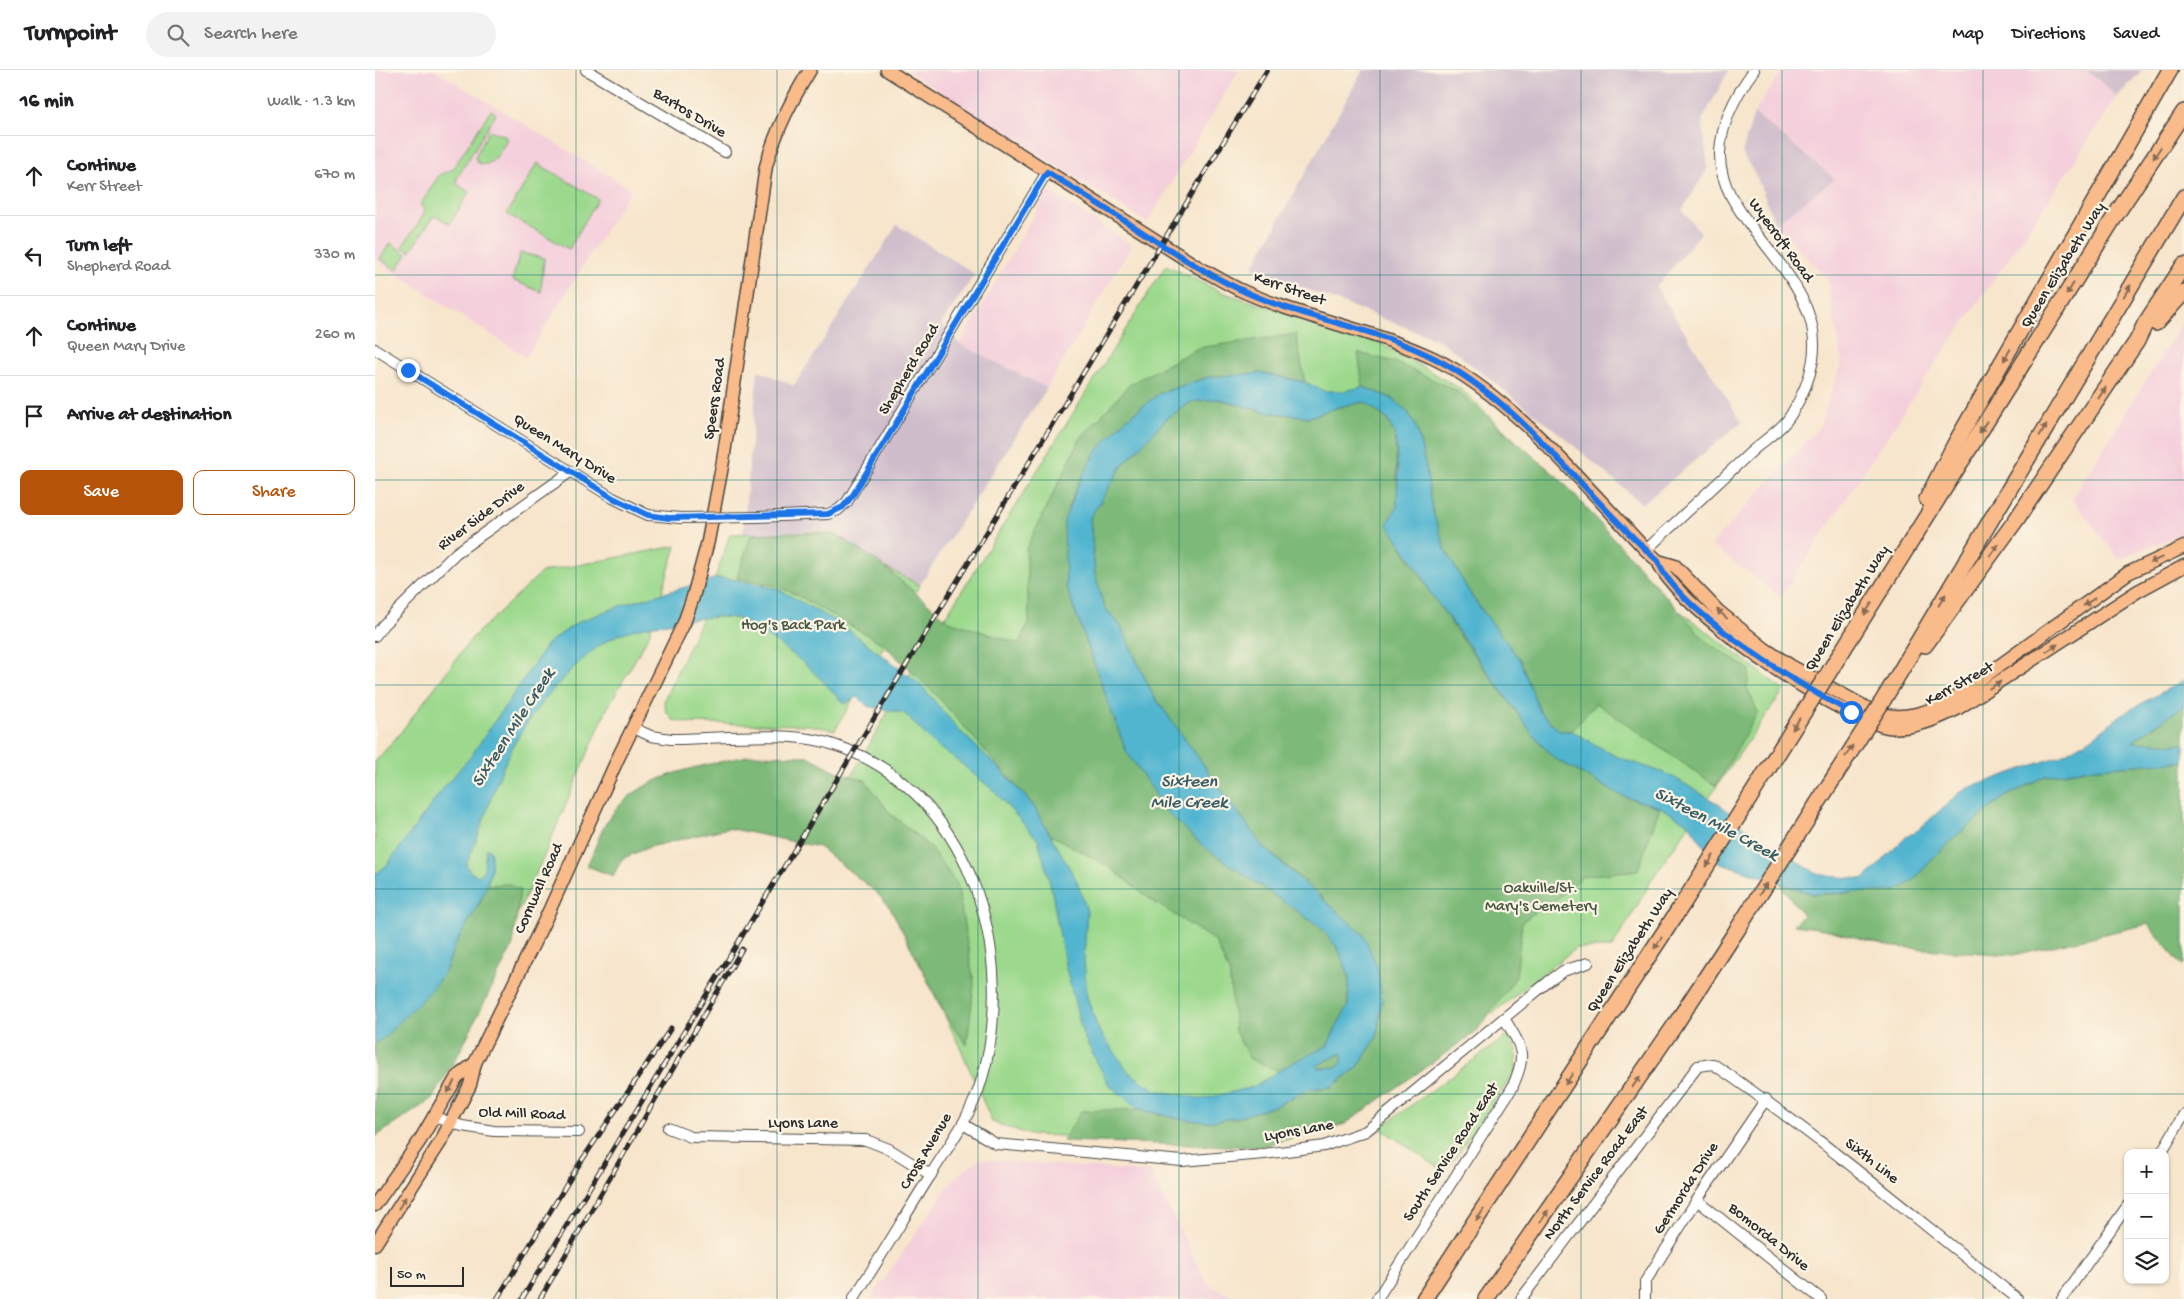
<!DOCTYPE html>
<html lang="en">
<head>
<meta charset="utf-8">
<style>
  :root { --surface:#fff; --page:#f2f2f2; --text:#202124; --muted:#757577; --line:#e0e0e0; --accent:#b45309 }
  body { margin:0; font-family:"Gochi Hand",sans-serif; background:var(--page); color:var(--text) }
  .controls { position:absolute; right:15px; bottom:15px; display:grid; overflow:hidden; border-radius:10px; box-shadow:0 1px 4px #0004 }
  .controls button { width:45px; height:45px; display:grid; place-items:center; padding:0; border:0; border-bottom:1px solid var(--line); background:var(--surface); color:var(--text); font:25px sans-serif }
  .scale { position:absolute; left:15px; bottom:12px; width:74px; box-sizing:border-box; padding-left:5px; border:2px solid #2b2b2b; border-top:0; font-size:14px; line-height:18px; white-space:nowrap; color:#2b2b2b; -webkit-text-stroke:4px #fcf5e5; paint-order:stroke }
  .stop { position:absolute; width:15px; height:15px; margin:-11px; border:4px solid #1a73e8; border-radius:50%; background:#fff }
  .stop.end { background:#1a73e8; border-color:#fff; box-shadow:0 1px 5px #0008 }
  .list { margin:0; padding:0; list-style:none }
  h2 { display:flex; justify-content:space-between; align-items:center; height:65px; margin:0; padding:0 20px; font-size:21px }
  h2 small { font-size:16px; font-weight:400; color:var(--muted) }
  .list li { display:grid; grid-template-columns:32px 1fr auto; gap:15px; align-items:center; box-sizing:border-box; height:80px; padding:0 20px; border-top:1px solid var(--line) }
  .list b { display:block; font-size:19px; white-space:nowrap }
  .list p { margin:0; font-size:16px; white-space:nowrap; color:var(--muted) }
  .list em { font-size:16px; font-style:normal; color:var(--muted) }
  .actions { display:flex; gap:10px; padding:15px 20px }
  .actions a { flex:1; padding:11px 0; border:1px solid var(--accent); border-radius:10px; text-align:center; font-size:18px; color:var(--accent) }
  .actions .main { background:var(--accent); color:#fff }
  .icon { flex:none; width:28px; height:28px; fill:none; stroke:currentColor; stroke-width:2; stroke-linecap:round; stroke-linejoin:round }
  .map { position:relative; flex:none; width:1809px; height:1229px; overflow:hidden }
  header { display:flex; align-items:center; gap:30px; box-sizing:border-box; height:70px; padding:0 25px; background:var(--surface); border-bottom:1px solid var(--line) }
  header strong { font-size:24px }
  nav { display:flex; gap:28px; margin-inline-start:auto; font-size:18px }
  .search { width:350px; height:45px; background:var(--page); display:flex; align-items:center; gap:12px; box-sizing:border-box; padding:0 18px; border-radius:28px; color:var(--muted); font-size:19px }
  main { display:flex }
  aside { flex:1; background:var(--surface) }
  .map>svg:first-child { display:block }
  .built { fill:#f4cfdc }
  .industrial { fill:#d0bdcc }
  .green { fill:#9cd98d; stroke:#64825c }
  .forest { fill:#7db978; stroke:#547252 }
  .water { fill:#51b5d0; stroke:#3e707e; fill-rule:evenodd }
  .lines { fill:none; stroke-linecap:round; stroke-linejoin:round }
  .minor-casing { stroke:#4a4743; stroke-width:12 }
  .major-casing { stroke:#4a4743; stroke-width:15 }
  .highway-casing { stroke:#4a4743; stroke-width:18 }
  .minor { stroke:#fff; stroke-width:10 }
  .major { stroke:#fabb8b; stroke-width:12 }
  .highway { stroke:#fabb8b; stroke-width:15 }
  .rail-casing { stroke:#2b2b2b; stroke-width:5 }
  .rail { stroke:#fcf5e5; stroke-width:3; stroke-dasharray:9; stroke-linecap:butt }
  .minor-bridge-casing { stroke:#4a4743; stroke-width:12; stroke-linecap:butt }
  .highway-bridge-casing { stroke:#4a4743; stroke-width:18; stroke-linecap:butt }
  .minor-bridge { stroke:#fff; stroke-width:10 }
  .highway-bridge { stroke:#fabb8b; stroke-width:15 }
  .oneway { fill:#886c56 }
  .route { stroke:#1a73e8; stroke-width:6 }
  .grid { fill:none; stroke:#0f766e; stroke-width:1; stroke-opacity:0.55 }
  .labels { text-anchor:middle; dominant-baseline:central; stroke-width:4.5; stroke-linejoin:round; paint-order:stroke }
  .street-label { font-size:16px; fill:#2b2b2b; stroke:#fcf5e5 }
  .park-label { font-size:16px; fill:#475644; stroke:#fcf5e5 }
  .water-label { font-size:18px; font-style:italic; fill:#385b65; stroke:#fcf5e5 }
</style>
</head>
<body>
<header>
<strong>Turnpoint</strong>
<div class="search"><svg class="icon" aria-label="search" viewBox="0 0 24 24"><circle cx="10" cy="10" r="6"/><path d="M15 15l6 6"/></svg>Search here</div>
<nav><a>Map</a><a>Directions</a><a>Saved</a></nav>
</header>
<main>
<aside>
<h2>16 min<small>Walk · 1.3 km</small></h2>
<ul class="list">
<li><svg class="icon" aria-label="ahead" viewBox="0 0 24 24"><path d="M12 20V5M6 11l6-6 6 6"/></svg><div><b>Continue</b><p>Kerr Street</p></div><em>670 m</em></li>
<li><svg class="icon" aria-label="left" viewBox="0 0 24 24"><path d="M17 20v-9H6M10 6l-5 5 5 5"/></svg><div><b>Turn left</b><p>Shepherd Road</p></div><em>330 m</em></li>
<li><svg class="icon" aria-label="ahead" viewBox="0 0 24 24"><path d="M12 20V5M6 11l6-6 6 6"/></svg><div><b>Continue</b><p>Queen Mary Drive</p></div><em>260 m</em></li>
<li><svg class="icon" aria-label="arrive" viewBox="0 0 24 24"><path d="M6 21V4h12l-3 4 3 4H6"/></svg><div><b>Arrive at destination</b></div></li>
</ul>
<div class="actions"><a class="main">Save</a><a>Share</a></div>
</aside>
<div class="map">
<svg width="1809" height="1229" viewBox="0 0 1809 1229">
  <rect width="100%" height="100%" fill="#fcf5e5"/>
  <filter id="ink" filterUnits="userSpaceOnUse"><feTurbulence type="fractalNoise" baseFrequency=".02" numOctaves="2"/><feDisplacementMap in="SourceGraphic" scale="10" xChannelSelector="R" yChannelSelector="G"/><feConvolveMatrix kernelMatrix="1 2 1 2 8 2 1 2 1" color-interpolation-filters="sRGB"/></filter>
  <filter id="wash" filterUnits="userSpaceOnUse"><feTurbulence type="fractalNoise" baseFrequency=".0096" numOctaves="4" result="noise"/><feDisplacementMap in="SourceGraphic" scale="20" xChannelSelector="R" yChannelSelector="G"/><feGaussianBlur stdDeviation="1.12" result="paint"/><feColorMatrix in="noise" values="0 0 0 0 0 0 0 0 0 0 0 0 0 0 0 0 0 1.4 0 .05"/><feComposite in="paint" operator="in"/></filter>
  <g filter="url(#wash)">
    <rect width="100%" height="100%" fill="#f7e5cc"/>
    <g class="built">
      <path d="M0,0H60L256,119L151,287L0,190Z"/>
      <path d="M531,0H864L772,153Z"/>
      <path d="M1408,0H1712L1742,27L1646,171L1568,282L1406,527L1336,475L1445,356L1467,291L1451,207L1400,154L1460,109L1379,43Z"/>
      <path d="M673,121L757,175L672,318L585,274Z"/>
      <path d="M1809,250V463L1744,489L1697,429Z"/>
      <path d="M605,1089L775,1102L832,1213L860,1229H496L579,1108Z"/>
    </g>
    <g class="industrial">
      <path d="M988,0H1354L1327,50L1333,98L1307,140L1326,163L1281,217L1367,352L1267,434L1184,363L1066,271L877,198Z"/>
      <path d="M1712,0H1767L1742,27Z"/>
      <path d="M1379,43L1460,109L1400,154L1383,110L1367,83Z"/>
      <path d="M522,155L600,204L566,254L585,274L672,318L545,515L467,476L368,464L383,300L419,316Z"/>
    </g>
    <g class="green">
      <path d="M116,40L121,44L82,108V114L94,122L75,154L61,146L57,148L35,182L27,177L48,146L49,139L45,135L64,105L77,100Z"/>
      <path d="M114,60L129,65L132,69C126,80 117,101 102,92L100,87Z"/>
      <path d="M162,93L223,129L194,179L132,144Z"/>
      <path d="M15,173L32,184L22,200L5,189Z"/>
      <path d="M145,183L169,188L166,222L137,210Z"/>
      <path d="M791,195L846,222L1007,274L1086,319L1173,402L1269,514L1409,620L1274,813L1275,814L1237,878H1201L1118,943L1107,935L873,1072L656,1065L617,1052L585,977L496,795L445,761L531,610Z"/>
      <path d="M447,462L467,476L545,515L460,660L433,655L315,653L298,650L291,641L289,630L326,550L355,464Z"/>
      <path d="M301,476L274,565L232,639L165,795L106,922L0,1059V692L26,662L97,568L167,502Z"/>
      <path d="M1133,965L1142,981L1140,1002L1070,1102L1005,1058Z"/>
    </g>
    <g class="forest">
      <path d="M921,264L930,312L886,303L833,307L785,323L722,381L704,412L693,438L691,516L751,681L773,712L899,823L952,862L962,877L974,905L973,935L952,976L905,1001L875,989L860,962L854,902L840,871L775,829L733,796L674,764L658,735L560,624L508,574L420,524L402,516L362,508L376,465L418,462L462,465L502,491L574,551L644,574L654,552L651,479L705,369L755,314L823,278Z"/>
      <path d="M983,283L1020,292L1082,321L1185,409L1332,572L1375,600L1372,618L1383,642L1341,716L1221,633L1197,661H1185L1165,642L1145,590L1097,527L1071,481L1057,439L1051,398L1042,359L1033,342L1017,328L988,317Z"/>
      <path d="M844,329L890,342L934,347L967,336L990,332L1012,349L1020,365L1025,475L1082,562L1157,663L1179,688L1247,726L1285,737L1263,800L1208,806L1180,831L1165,838L1147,852L1141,907L1102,961L970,1054L884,1077L688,1071L706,1041L764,1039L805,1049L861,1048L900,1036L933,1019L957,1017L982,998L1002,967L1007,930L1002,896L944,823L888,777L778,625L745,555L729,537L720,504L715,448L748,395L791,349L816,332Z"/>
      <path d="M1809,636V674L1758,673L1762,668Z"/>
      <path d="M377,685L433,686L461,701L490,710L515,743L554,776L582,814L599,913L592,975L573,949L516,839L501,822L444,777L353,758L274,777L247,789L238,806L212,796C220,779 226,758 237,744C269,702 330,696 377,685Z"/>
      <path d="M1809,691V894L1807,896L1773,854L1639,885L1519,877L1449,859L1419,855L1428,845L1405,814L1438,824H1466L1491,821L1537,812L1554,792L1580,767L1628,728L1670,706L1710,699Z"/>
      <path d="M134,814L145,820L138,875L85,981L57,1029L0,1067V974L10,967L71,900L78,879L95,848L105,834L111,815Z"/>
      <path d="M968,983L967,992L963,997L943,998L941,995Z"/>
    </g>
    <path class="water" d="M886,303L930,312L949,321H968L988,317L1016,328L1033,342L1042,359L1051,398L1057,439L1071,481L1097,527L1145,590L1165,642L1185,661H1197L1240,686L1295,705L1347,736L1369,757L1439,802L1453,806L1489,809L1531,767L1543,760L1588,720L1687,685L1718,667L1746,645L1809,610V636L1762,668L1758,672L1809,674V691L1710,699L1670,706L1628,728L1580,767L1554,792L1537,812L1521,821L1438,824L1338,790L1314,754L1285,737L1247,726L1179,688L1157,663L1054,521L1048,507L1012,454L1022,437L1023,403L1020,365L1012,349L990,332L967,336L934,347L890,342L844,329L816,332L791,349L748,395L715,448L720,504L729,537L745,555L778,625L888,777L988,864L1002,896L1007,930L1002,967L982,998L956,1017L933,1019L900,1036L861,1048L831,1052L805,1049L764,1039L734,1015L708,965L690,894L676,817L663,770L618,720L577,686L560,675L529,643L492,636L483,627L469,634C441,603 423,585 386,563C380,559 371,551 364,549C345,545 326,548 307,551C287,554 267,556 248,563C211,576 161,635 142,669C119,709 110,754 91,795L96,803L105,806L109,799L111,779L115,780C123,815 93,848 79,878C76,884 74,892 71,899C61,919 26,949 10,967L0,974V805L12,795L70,716L96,686L173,573L203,552L247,535L342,508L358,509L403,519L466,554L546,615L583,659L626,700L658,735L702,811L712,841L709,889L712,927L724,961L754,1002L780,1020L828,1029L878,1017L915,994L952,976L973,935L974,905L962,877L945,857L829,777L794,744L751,681L691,516L689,451L704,412L722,381L750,350L785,323L834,307ZM967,983V992L963,997L943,998L941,996Z"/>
  </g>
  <g filter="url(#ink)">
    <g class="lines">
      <defs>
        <g id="minor">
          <path d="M211,0L350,82"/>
          <path d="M0,279L238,428L273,445L305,448"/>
          <path d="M381,447L453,444L463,440L472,432L672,102"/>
          <path d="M1271,480C1306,447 1341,415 1376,382C1389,370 1409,358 1417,343C1463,267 1430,224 1382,164C1363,140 1344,114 1345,83C1346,53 1362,23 1379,0"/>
          <path d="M0,566L8,555L81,483L195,402"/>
          <path d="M258,658L276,666L296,669C342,669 414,660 456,674C595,717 645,884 606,1012C595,1048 574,1075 555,1106C529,1147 505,1189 478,1229"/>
          <path d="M59,1047L87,1056L119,1061L204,1062"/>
          <path d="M588,1054L621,1074L807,1091L889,1084L949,1076L991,1061L1173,912L1188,901L1213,893"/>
          <path d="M293,1058L316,1067L491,1070L514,1079L556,1105"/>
          <path d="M1786,1083L1809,1044"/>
          <path d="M1322,1130L1446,1229"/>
          <path d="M1002,1229L1137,1018C1152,984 1148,979 1129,948"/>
          <path d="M1146,1229L1323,996L1338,994C1445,1066 1542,1150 1643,1229"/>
          <path d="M1270,1229V1212L1322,1130L1391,1029"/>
          <path d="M1687,1229L1753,1135"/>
        </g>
        <g id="major">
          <path d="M512,0L823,197C836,204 849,212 863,219C925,248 996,259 1058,288C1136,325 1212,418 1271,480L1283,491L1300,496L1343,541L1390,579L1416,596L1501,643C1527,651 1551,643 1574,632L1753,503L1809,477"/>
          <path d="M1283,491C1301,539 1462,648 1513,657C1537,660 1562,649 1582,639L1763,521L1809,496"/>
          <path d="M0,1135L44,1072L82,1007L100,993"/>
          <path d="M0,1174L66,1071L95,1015L100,993L170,850L244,686L309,553L318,527L333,471L348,391L391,96C401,60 416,31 435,0"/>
        </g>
        <g id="highway">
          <path d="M1781,253L1809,222"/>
          <path d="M1552,429L1580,374L1795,0"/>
          <path d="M1550,575L1641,450L1762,271L1770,254L1809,195"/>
          <path d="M1466,583L1742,143L1809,42"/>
          <path d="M1507,632L1809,127"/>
          <path d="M1049,1229L1309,832"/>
          <path d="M1111,1229L1300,955L1362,860"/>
        </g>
      </defs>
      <use href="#minor" class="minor-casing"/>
      <use href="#major" class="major-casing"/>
      <use href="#highway" class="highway-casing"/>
      <use href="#minor" class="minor"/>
      <use href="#major" class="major"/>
      <use href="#highway" class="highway"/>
      <defs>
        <g id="rail">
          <path d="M122,1229L201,1099L296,958"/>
          <path d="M147,1229L892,0"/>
          <path d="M165,1229L367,879"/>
        </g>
      </defs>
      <use href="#rail" class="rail-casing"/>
      <use href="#rail" class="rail"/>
      <defs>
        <path id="minor-bridge" d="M305,448L381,447"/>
        <g id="highway-bridge">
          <path d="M1309,832L1466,583"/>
          <path d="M1362,860L1507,632"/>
        </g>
      </defs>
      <use href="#minor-bridge" class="minor-bridge-casing"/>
      <use href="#highway-bridge" class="highway-bridge-casing"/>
      <use href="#minor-bridge" class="minor-bridge"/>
      <use href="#highway-bridge" class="highway-bridge"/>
    </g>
    <defs><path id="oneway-solid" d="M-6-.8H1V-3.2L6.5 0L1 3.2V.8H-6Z" transform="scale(1.25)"/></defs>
    <g class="oneway">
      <use href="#oneway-solid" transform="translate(1782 83) rotate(123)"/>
      <use href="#oneway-solid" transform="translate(1695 219) rotate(122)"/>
      <use href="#oneway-solid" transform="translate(1752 221) rotate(-59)"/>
      <use href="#oneway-solid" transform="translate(1632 285) rotate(120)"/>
      <use href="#oneway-solid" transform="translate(1727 323) rotate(-57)"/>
      <use href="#oneway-solid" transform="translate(1608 357) rotate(122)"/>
      <use href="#oneway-solid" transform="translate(1668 360) rotate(-59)"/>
      <use href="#oneway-solid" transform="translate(1619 480) rotate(-54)"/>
      <use href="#oneway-solid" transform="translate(1781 490) rotate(156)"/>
      <use href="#oneway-solid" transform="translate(1567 530) rotate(-59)"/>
      <use href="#oneway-solid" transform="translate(1714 532) rotate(146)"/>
      <use href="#oneway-solid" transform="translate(1493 539) rotate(122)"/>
      <use href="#oneway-solid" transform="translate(1347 544) rotate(-138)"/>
      <use href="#oneway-solid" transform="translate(1677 578) rotate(-33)"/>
      <use href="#oneway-solid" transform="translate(1620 615) rotate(-31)"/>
      <use href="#oneway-solid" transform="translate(1421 654) rotate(122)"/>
      <use href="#oneway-solid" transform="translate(1474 681) rotate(-57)"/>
      <use href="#oneway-solid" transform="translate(1335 791) rotate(122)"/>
      <use href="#oneway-solid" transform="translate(1388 819) rotate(-58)"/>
      <use href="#oneway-solid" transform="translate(1283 873) rotate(123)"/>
      <use href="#oneway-solid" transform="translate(1194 1009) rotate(123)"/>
      <use href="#oneway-solid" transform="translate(1261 1012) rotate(-55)"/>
      <use href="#oneway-solid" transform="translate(76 1017) rotate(120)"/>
      <use href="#oneway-solid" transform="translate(27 1133) rotate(-58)"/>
      <use href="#oneway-solid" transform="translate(1105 1145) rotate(123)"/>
      <use href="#oneway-solid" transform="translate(1169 1146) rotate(-55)"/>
    </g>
  </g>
  <g class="lines" filter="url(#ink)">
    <path class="route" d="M33,300L238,428L273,445L294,448L453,444L468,437L478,425L672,102C711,126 749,150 787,175C811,190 836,206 862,218C925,249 998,256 1061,289C1151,337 1208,424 1283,491C1301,540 1428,618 1476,642"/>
  </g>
  <path class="grid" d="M201,0V1229M402,0V1229M603,0V1229M804,0V1229M1005,0V1229M1206,0V1229M1407,0V1229M1608,0V1229M0,205H1809M0,410H1809M0,615H1809M0,819H1809M0,1024H1809"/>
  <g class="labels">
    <g class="street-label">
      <text transform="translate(314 44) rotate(31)">Bartos Drive</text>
      <text transform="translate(1405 171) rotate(54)">Wyecroft Road</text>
      <text transform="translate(1689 196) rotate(-58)">Queen Elizabeth Way</text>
      <text transform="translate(914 220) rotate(19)">Kerr Street</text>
      <text transform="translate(535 300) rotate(-59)">Shepherd Road</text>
      <text transform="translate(341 329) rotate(-82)">Speers Road</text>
      <text transform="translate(189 380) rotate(32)">Queen Mary Drive</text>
      <text transform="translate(107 447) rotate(-37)">River Side Drive</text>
      <text transform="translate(1473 539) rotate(-58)">Queen Elizabeth Way</text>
      <text transform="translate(1585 615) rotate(-29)">Kerr Street</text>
      <text transform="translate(165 819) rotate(-66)">Cornwall Road</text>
      <text transform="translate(1256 881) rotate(-57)">Queen Elizabeth Way</text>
      <text transform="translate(147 1045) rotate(2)">Old Mill Road</text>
      <text x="428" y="1054">Lyons Lane</text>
      <text transform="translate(924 1062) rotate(-10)">Lyons Lane</text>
      <text transform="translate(552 1082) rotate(-59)">Cross Avenue</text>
      <text transform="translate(1077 1083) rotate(-57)">South Service Road East</text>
      <text transform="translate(1496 1092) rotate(38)">Sixth Line</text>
      <text transform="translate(1222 1104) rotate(-53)">North Service Road East</text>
      <text transform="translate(1312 1119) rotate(-57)">Germorda Drive</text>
      <text transform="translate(1393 1168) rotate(39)">Bomorda Drive</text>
    </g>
    <g class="park-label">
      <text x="418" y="556">Hog's Back Park</text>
      <text x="1166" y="819">Oakville/St.<tspan x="1166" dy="18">Mary's Cemetery</tspan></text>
    </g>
    <g class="water-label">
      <text transform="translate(139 658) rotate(-57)">Sixteen Mile Creek</text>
      <text x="814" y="712">Sixteen<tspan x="814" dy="21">Mile Creek</tspan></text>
      <text transform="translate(1341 755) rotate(28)">Sixteen Mile Creek</text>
    </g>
  </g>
</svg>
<div class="controls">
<button>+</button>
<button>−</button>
<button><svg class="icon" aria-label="layers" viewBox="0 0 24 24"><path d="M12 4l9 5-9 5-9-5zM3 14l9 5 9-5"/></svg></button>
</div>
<div class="scale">50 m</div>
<div class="stop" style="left:1476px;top:642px"></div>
<div class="stop end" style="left:33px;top:300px"></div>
</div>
</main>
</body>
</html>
